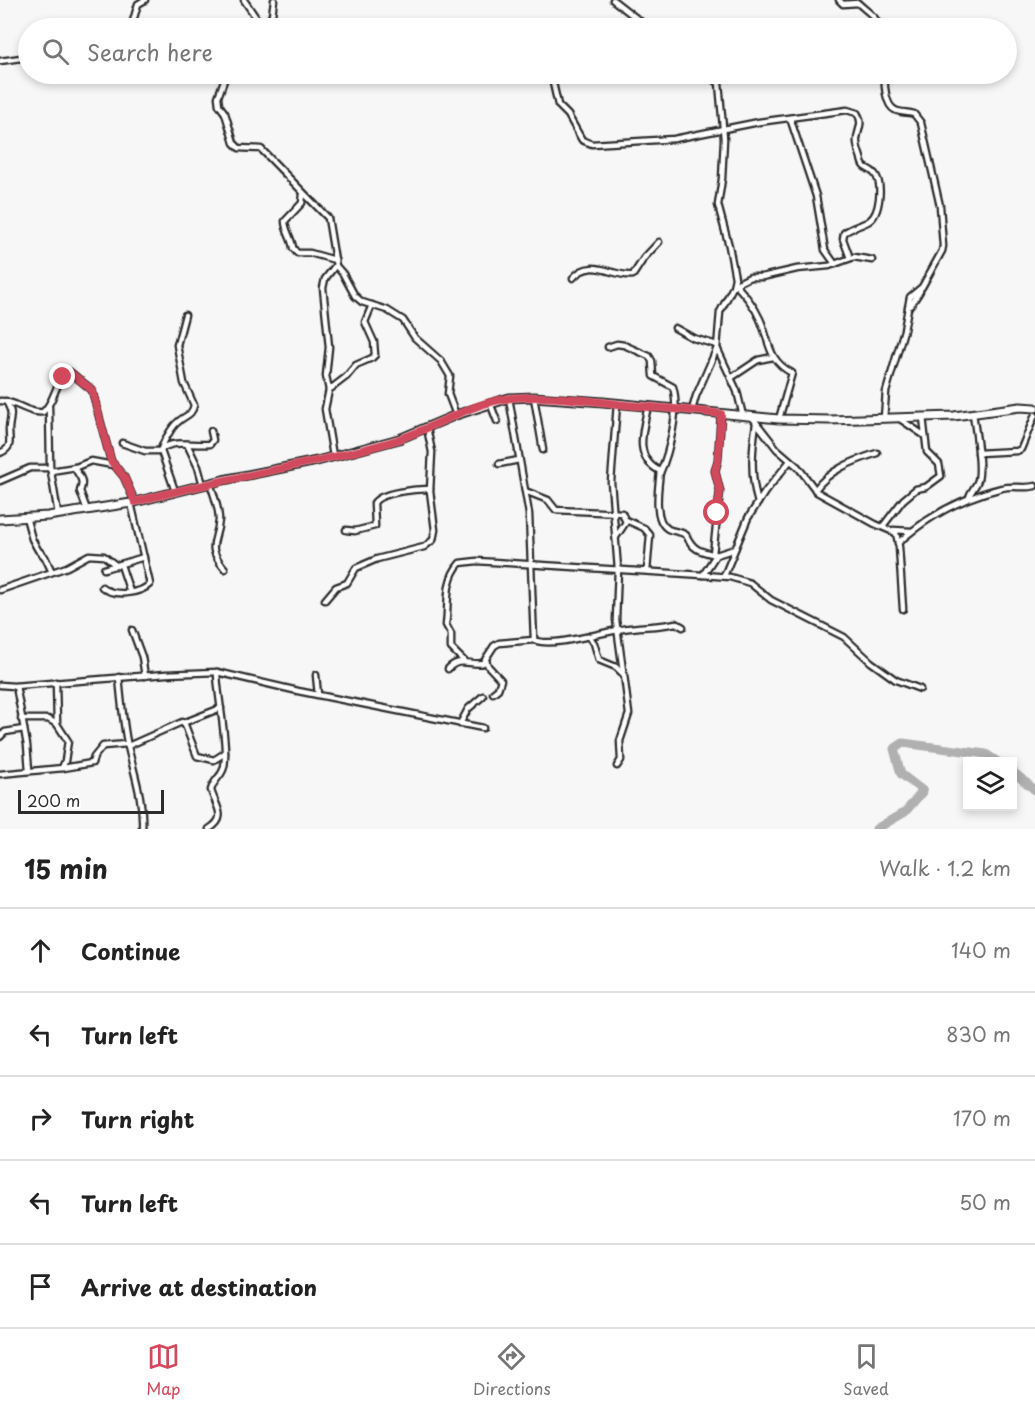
<!DOCTYPE html>
<html lang="en">
<head>
<meta charset="utf-8">
<style>
  :root { --surface:#fff; --page:#f2f2f2; --text:#222; --muted:#767676; --line:#e0e0e0; --accent:#d1495b }
  body { margin:0; font-family:"Playpen Sans",sans-serif; background:var(--page); color:var(--text) }
  .controls { position:absolute; right:18px; bottom:18px; display:grid; overflow:hidden; border-radius:0px; box-shadow:0 3px 9px #0003 }
  .controls button { width:54px; height:54px; display:grid; place-items:center; padding:0; border:0; border-bottom:2px solid var(--line); background:var(--surface); color:var(--text); font:30px sans-serif }
  .scale { position:absolute; left:18px; bottom:15px; width:146px; box-sizing:border-box; padding-left:6px; border:3px solid #2b2b2b; border-top:0; font-size:16px; line-height:21px; white-space:nowrap; color:#2b2b2b; -webkit-text-stroke:4px #fff; paint-order:stroke }
  .stop { position:absolute; width:18px; height:18px; margin:-14px; border:4px solid #d1495b; border-radius:50%; background:#fff }
  .stop.end { background:#d1495b; border-color:#fff; box-shadow:0 2px 6px #0008 }
  .list { margin:0; padding:0; list-style:none }
  h2 { display:flex; justify-content:space-between; align-items:center; height:78px; margin:0; padding:0 24px; font-size:26px }
  h2 small { font-size:20px; font-weight:400; color:var(--muted) }
  .list li { display:grid; grid-template-columns:39px 1fr auto; gap:18px; align-items:center; box-sizing:border-box; height:84px; padding:0 24px; border-top:2px solid var(--line) }
  .list b { display:block; font-size:22px; white-space:nowrap }
  .list em { font-size:20px; font-style:normal; color:var(--muted) }
  .icon { flex:none; width:33px; height:33px; fill:none; stroke:currentColor; stroke-width:2; stroke-linecap:round; stroke-linejoin:round }
  .map { position:relative; flex:none; width:1035px; height:829px; overflow:hidden }
  .search { position:absolute; background:var(--surface); box-shadow:0 3px 9px #0003; left:18px; right:18px; top:18px; height:66px; display:flex; align-items:center; gap:15px; box-sizing:border-box; padding:0 21px; border-radius:33px; color:var(--muted); font-size:22px }
  .sheet { height:498px; background:var(--surface) }
  nav { display:flex; justify-content:space-around; align-items:center; box-sizing:border-box; height:84px; border-top:2px solid var(--line); background:var(--surface); font-size:16px; color:var(--muted) }
  nav a { display:grid; justify-items:center; gap:3px }
  nav .on { color:var(--accent) }
  .map>svg:first-child { display:block }
  .lines { fill:none; stroke-linecap:round; stroke-linejoin:round }
  .river { stroke:#b0b0b0; stroke-width:9 }
  .street-casing { stroke:#2b2b2b; stroke-width:9 }
  .secondary-casing { stroke:#2b2b2b; stroke-width:11 }
  .street { stroke:#fff; stroke-width:4.5 }
  .secondary { stroke:#fff; stroke-width:7 }
  .route { stroke:#d1495b; stroke-width:8 }
</style>
</head>
<body>
<div class="map">
<svg width="1035" height="829" viewBox="0 0 1035 829">
  <rect width="100%" height="100%" fill="#f7f7f7"/>
  <filter id="ink" filterUnits="userSpaceOnUse"><feTurbulence type="fractalNoise" baseFrequency=".0167" numOctaves="2"/><feDisplacementMap in="SourceGraphic" scale="12" xChannelSelector="R" yChannelSelector="G"/><feConvolveMatrix kernelMatrix="1 2 1 2 8 2 1 2 1" color-interpolation-filters="sRGB"/></filter>
  <g filter="url(#ink)">
    <g class="lines">
      <g class="river">
        <path d="M1012,771L1035,790"/>
        <path d="M876,829L905,812L923,791L901,774L894,749L903,743L986,754L998,762"/>
      </g>
      <defs>
        <g id="street">
          <path d="M244,0L263,28"/>
          <path d="M613,0L649,28"/>
          <path d="M839,0L843,4L858,3C866,11 877,16 879,28"/>
          <path d="M131,28L138,4L145,0"/>
          <path d="M266,28L272,15L274,0"/>
          <path d="M0,61L28,57"/>
          <path d="M230,74L226,75L218,97L219,105L225,113L234,143L239,148L261,149L328,218L336,266L343,274L355,296L362,302L387,310L403,320L415,338L441,361L450,376L448,394L456,415"/>
          <path d="M551,74L558,105L568,115L582,140L592,144L674,139L759,122L847,110L857,113C864,124 858,128 857,139C856,145 859,152 861,158C863,171 868,166 875,174C883,184 880,214 869,221C861,226 851,227 844,233L843,239L850,258"/>
          <path d="M705,74L719,83L724,139L722,179L718,205L729,246L735,278L733,287L720,312L717,348L737,391L743,416"/>
          <path d="M790,118L816,196L825,250L835,264"/>
          <path d="M303,194L302,203L285,221C285,231 292,238 293,248L297,253H310L335,260"/>
          <path d="M573,278C591,256 614,278 633,275L644,258L659,242"/>
          <path d="M735,284C745,295 754,305 760,319C770,341 767,360 792,373L779,419"/>
          <path d="M734,285L750,277H762L797,269L829,266L854,257L872,260"/>
          <path d="M908,307L911,305L920,291"/>
          <path d="M675,328L693,338L717,345"/>
          <path d="M608,347L617,344L624,345L649,356L652,361L653,376L673,387C680,409 669,453 660,473"/>
          <path d="M731,378L758,360L773,357"/>
          <path d="M329,390L326,376L329,347L323,288L325,279L335,266"/>
          <path d="M534,397L543,450"/>
          <path d="M509,398L529,514L534,640C552,648 603,632 623,629C641,626 658,627 676,623L683,627"/>
          <path d="M0,401C15,400 27,414 43,412C56,401 54,380 70,372L92,390L111,461L124,477L135,502"/>
          <path d="M490,403L497,421"/>
          <path d="M617,404L611,482L618,569L616,620L623,671"/>
          <path d="M648,406C643,430 633,458 660,471C659,485 652,520 668,529C674,532 680,531 686,535C693,550 699,551 716,555"/>
          <path d="M49,407L50,466L58,514"/>
          <path d="M692,410L696,396L717,348"/>
          <path d="M752,417L777,449L798,467L817,492L875,524L896,533L899,547L903,609"/>
          <path d="M884,418L886,392L904,330L910,297L922,287L942,251L943,246L940,206L921,123L914,114C908,112 901,113 895,110C885,105 884,83 885,74"/>
          <path d="M900,419L925,436"/>
          <path d="M756,423C752,450 750,476 758,503"/>
          <path d="M122,443L145,451H161"/>
          <path d="M187,444L198,467L203,485"/>
          <path d="M161,449C176,439 192,446 210,444L213,440L211,431"/>
          <path d="M0,453C13,448 9,441 9,429C10,414 14,416 6,401"/>
          <path d="M978,453L1017,451L1021,449L1035,415"/>
          <path d="M333,456L325,409L329,390L346,377L356,365L372,358L375,355L374,342L365,322L372,305"/>
          <path d="M499,464L519,460"/>
          <path d="M74,467C79,477 85,479 80,491L87,510"/>
          <path d="M51,471L76,467L91,461L113,465"/>
          <path d="M0,481L30,468H50"/>
          <path d="M210,483C214,495 219,508 219,520C217,544 205,545 225,569"/>
          <path d="M815,490C829,470 853,461 877,453"/>
          <path d="M175,491L161,451C161,445 173,425 178,422C185,415 192,416 194,405L184,383L177,345L185,315"/>
          <path d="M525,491L548,500L556,510L622,513L626,522L616,537"/>
          <path d="M969,497C971,490 976,487 978,480C982,465 975,430 973,413"/>
          <path d="M26,517L32,539L38,550L45,557L52,572"/>
          <path d="M626,520L644,528L650,535L647,571"/>
          <path d="M883,526L903,500L916,489L926,487L941,476L939,464L927,452L923,417"/>
          <path d="M346,530L355,531L375,526L374,503C380,492 417,489 430,489"/>
          <path d="M893,530L911,531"/>
          <path d="M898,543C928,516 964,497 1002,488C1013,485 1024,489 1035,486"/>
          <path d="M713,554L720,491L715,471L718,460L721,414"/>
          <path d="M121,565L130,592"/>
          <path d="M104,569L144,557"/>
          <path d="M703,575L716,555L735,549"/>
          <path d="M724,576L748,518L765,492L790,461"/>
          <path d="M102,587C113,597 140,594 150,584L131,503"/>
          <path d="M0,590L67,567L89,555L104,556L117,566"/>
          <path d="M325,600L336,587L347,583L356,568L377,559L424,547L433,540L435,530L430,491L432,452L427,428"/>
          <path d="M132,630L142,657L145,676"/>
          <path d="M589,636L594,643L599,660L616,667L624,675L629,714L620,741L621,760L617,766"/>
          <path d="M486,660L488,666L501,680L498,689L493,693"/>
          <path d="M464,661L451,648V634L446,625C449,603 444,581 460,563L477,561L703,575L730,577L750,583L771,600L844,637L871,662L896,680L920,689"/>
          <path d="M448,669C459,656 470,666 483,663L494,646L499,643L534,640"/>
          <path d="M316,675L318,695"/>
          <path d="M119,677C121,699 123,721 127,742C133,771 144,799 142,829"/>
          <path d="M56,682L57,724L68,741L65,761L62,768"/>
          <path d="M0,685L14,686L166,674L217,672L298,691L483,728"/>
          <path d="M16,686L27,745L29,770"/>
          <path d="M21,719H48L57,724"/>
          <path d="M183,723L221,708"/>
          <path d="M460,724L468,709L483,696"/>
          <path d="M0,737L5,732L24,729"/>
          <path d="M128,746L182,722L185,725L197,756L214,760L225,753"/>
          <path d="M0,774L63,768L92,763L94,757L103,746L127,744"/>
          <path d="M209,829C229,817 215,806 211,790C214,779 220,778 223,770C230,752 217,695 217,672"/>
        </g>
        <path id="secondary" d="M0,519L48,516L131,503L223,480L317,461L399,439L456,415L509,398L534,397L603,402L779,419L830,420L954,416L1020,407L1035,408"/>
      </defs>
      <use href="#street" class="street-casing"/>
      <use href="#secondary" class="secondary-casing"/>
      <use href="#street" class="street"/>
      <use href="#secondary" class="secondary"/>
    </g>
  </g>
  <g class="lines" filter="url(#ink)">
    <path class="route" d="M63,377L70,372L92,390L111,461L124,477L135,502C221,478 311,466 397,440C435,428 471,402 512,398C546,395 583,400 617,404C652,408 687,409 721,414L718,460L715,471L720,491L717,513"/>
  </g>
</svg>
<div class="controls">
<button><svg class="icon" aria-label="layers" viewBox="0 0 24 24"><path d="M12 4l9 5-9 5-9-5zM3 14l9 5 9-5"/></svg></button>
</div>
<div class="scale">200 m</div>
<div class="stop" style="left:717px;top:513px"></div>
<div class="stop end" style="left:63px;top:377px"></div>
<div class="search"><svg class="icon" aria-label="search" viewBox="0 0 24 24"><circle cx="10" cy="10" r="6"/><path d="M15 15l6 6"/></svg>Search here</div>
</div>
<section class="sheet">
<h2>15 min<small>Walk · 1.2 km</small></h2>
<ul class="list">
<li><svg class="icon" aria-label="ahead" viewBox="0 0 24 24"><path d="M12 20V5M6 11l6-6 6 6"/></svg><div><b>Continue</b></div><em>140 m</em></li>
<li><svg class="icon" aria-label="left" viewBox="0 0 24 24"><path d="M17 20v-9H6M10 6l-5 5 5 5"/></svg><div><b>Turn left</b></div><em>830 m</em></li>
<li><svg class="icon" aria-label="right" viewBox="0 0 24 24"><path d="M7 20v-9h11M14 6l5 5-5 5"/></svg><div><b>Turn right</b></div><em>170 m</em></li>
<li><svg class="icon" aria-label="left" viewBox="0 0 24 24"><path d="M17 20v-9H6M10 6l-5 5 5 5"/></svg><div><b>Turn left</b></div><em>50 m</em></li>
<li><svg class="icon" aria-label="arrive" viewBox="0 0 24 24"><path d="M6 21V4h12l-3 4 3 4H6"/></svg><div><b>Arrive at destination</b></div></li>
</ul>
</section>
<nav>
<a class="on"><svg class="icon" aria-label="map" viewBox="0 0 24 24"><path d="M3 6l6-2 6 2 6-2v14l-6 2-6-2-6 2zM9 4v14M15 6v14"/></svg>Map</a>
<a><svg class="icon" aria-label="directions" viewBox="0 0 24 24"><path d="M12 3l9 9-9 9-9-9zM9 14v-3h6M13 9l2 2-2 2"/></svg>Directions</a>
<a><svg class="icon" aria-label="saved" viewBox="0 0 24 24"><path d="M7 4h10v16l-5-4-5 4z"/></svg>Saved</a>
</nav>
</body>
</html>
